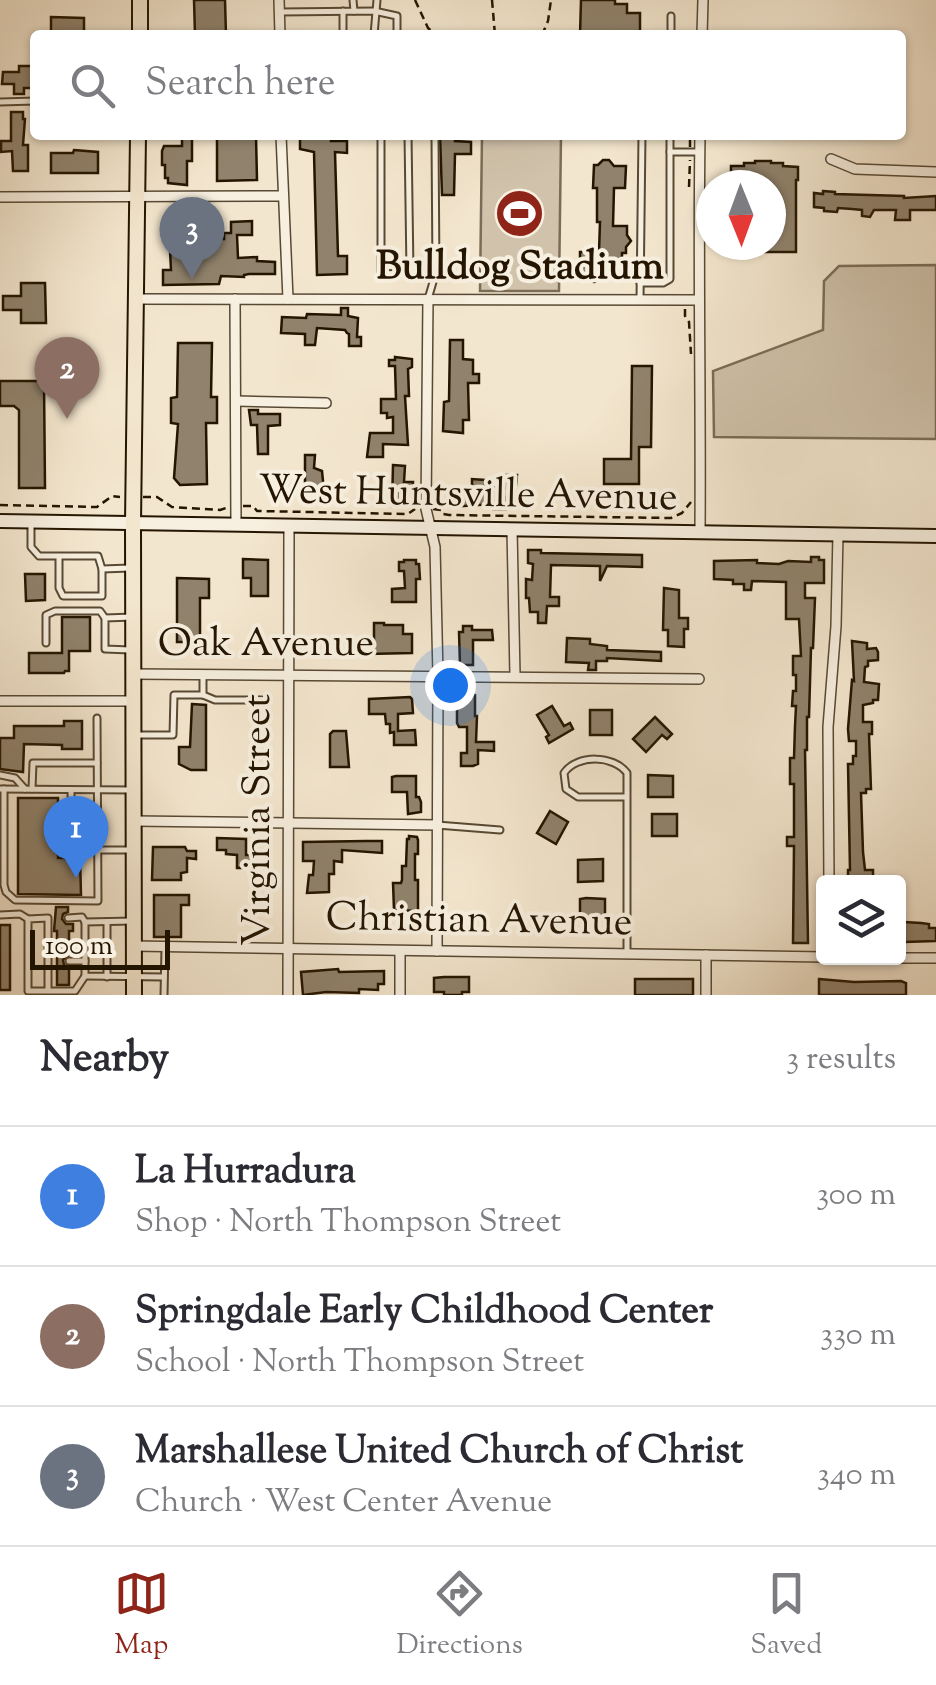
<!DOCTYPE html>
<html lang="en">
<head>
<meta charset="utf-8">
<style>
  :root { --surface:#fff; --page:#f2f2f3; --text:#2b2b33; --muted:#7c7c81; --line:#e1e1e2; --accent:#8f2418 }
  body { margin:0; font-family:"Sorts Mill Goudy",serif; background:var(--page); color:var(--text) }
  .controls { position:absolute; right:30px; bottom:30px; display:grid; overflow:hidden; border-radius:10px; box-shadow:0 2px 8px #0004 }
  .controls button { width:90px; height:90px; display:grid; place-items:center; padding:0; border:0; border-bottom:2px solid var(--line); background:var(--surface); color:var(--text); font:50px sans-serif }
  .compass { position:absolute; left:696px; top:170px; width:90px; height:90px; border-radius:50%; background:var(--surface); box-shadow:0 2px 8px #0004; rotate:179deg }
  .scale { position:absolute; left:30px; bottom:25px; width:140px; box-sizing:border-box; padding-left:10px; border:5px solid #241501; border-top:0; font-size:28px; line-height:35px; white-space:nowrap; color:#241501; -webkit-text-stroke:8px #f7efdf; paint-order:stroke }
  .you { position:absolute; left:450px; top:685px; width:35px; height:35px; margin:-25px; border:8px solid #fff; border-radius:50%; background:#1a73e8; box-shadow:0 0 0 15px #1a73e833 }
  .badge { display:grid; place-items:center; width:65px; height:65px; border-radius:50%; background:var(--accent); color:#fff; font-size:32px; font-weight:700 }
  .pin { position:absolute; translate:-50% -82px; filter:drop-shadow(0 2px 5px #0008) }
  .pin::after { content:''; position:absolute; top:52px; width:35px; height:30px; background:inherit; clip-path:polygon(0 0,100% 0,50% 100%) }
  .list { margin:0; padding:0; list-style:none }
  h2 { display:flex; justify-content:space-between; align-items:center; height:130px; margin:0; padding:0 40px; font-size:42px }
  h2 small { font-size:32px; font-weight:400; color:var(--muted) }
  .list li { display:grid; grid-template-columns:65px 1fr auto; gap:30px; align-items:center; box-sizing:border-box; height:140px; padding:0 40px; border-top:2px solid var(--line) }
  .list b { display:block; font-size:38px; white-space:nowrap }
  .list p { margin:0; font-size:32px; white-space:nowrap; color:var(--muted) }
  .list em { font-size:32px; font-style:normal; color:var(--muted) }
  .icon { flex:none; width:55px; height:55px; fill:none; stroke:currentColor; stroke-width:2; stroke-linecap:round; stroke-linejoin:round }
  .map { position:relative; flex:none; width:936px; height:995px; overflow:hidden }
  .search { position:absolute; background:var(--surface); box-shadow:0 2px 8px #0004; left:30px; right:30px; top:30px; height:110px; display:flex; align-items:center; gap:25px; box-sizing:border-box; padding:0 35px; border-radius:10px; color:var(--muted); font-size:38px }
  .sheet { height:550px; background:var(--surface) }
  nav { display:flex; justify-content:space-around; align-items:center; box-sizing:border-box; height:140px; border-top:2px solid var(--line); background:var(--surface); font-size:28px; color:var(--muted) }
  nav a { display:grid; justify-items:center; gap:5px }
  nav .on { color:var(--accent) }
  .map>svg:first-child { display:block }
  .green { fill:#d0c2ab; stroke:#7a6c56; stroke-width:2.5 }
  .building { fill:#90826c; stroke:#241501; stroke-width:2.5 }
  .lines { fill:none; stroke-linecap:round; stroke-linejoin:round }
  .service-casing { stroke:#584934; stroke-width:9 }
  .minor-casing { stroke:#584934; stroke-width:12 }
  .secondary-casing { stroke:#241501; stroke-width:16 }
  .primary-casing { stroke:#241501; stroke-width:18 }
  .path { stroke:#241501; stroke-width:2.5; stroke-dasharray:8 5; stroke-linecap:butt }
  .service { stroke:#f7efdf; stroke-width:5 }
  .minor { stroke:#f7efdf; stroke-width:9 }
  .secondary { stroke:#f7efdf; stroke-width:12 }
  .primary { stroke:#f3e6ce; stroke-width:14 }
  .labels { text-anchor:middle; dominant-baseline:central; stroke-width:8; stroke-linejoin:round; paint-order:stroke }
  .poi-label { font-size:40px; font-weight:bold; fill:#241501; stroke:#f7efdf }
  .street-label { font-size:40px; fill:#241501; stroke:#f7efdf }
</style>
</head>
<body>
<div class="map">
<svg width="936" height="995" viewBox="0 0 936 995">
  <rect width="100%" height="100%" fill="#f3e6ce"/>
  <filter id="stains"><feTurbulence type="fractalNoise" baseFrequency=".002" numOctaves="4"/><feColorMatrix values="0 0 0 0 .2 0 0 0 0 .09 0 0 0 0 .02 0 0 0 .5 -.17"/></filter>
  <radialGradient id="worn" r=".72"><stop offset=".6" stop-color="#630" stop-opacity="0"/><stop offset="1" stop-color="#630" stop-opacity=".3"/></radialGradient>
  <g class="green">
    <path d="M482,135H561L559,291H480Z"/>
    <path d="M936,265V439L714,437L713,371L823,330L824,281L839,266Z"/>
  </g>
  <g class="building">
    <path d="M194,0H225L226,35H195Z"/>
    <path d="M581,0H615V4H627V13H640V35H580Z"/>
    <path d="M51,17L84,18V35H51Z"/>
    <path d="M19,66H35V88H24V94H14V84H2L3,72H19Z"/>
    <path d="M11,112H23V119H25L23,145H28V171H13L12,151L1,152V141H11Z"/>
    <path d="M182,135H192V161H187V185L168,183V178H165V165H162V151L164,146H182Z"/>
    <path d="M305,135H331V141H347V153L335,152L338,256H347V274L317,275L314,152L300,149V137H305Z"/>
    <path d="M440,135H456L455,141L471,142V154H455L454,195H442Z"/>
    <path d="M256,136L257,180L217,181V137Z"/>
    <path d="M74,150L98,152V173H51V153H73Z"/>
    <path d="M603,160H609L614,166H626L625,188H614L613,226H627V235L631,241L626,247V253H622V279L601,278L594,282L587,278H580V252H599L600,222H597V188H593L594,165H598Z"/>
    <path d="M755,161H771V163H783V166L798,167V180H796V252H731V245H771V185H731V166H744V163H755Z"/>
    <path d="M823,191L835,192V194L904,196V198L936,196V210H910V220H895L896,210H874L870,217L862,216V210L852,209L838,208L837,212L824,211V208L814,207V193L823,194Z"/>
    <path d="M201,216V234H171V217Z"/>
    <path d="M252,221V235H237L238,258L257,257V261L275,262V274H249L244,275V277L221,276L219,284L163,285V270H171L170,250H208V239H224V233H231V222Z"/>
    <path d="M21,283H45L46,323H21V310H3V296H21Z"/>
    <path d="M341,308H348V316L358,318L357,337H361V346H349V334L347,333L345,330L317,328L315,345H305V334L281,333L282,317L306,318L307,314L341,315Z"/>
    <path d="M450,340H463V359L473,360V374H479V383H468L469,420H463V433L443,431L444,402L449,401Z"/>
    <path d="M178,343H212L211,397H217V423H206L207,484L180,485L174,478L178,424L171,423V398L177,397Z"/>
    <path d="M395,357L412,359V367L408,369L409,396H405L408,445L383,444V457H367L370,433H393V417L387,418V413H381V399H396L395,366H389V360H395Z"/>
    <path d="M632,366H652L651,447H639V484H604V459H631Z"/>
    <path d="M0,381H44L45,488H19V410L14,406H0Z"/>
    <path d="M249,410H258V414H280V425L268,426V454H258L257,425H251Z"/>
    <path d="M305,455H315L314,468L322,471L324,491H321V494H305Z"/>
    <path d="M393,465L405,466L404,482H413V490L404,489V506H392Z"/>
    <path d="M506,475H517L515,495V497H506V509H493V504L450,507L452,488H472V479L485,480V487L506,488Z"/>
    <path d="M528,550H541V553L642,555V567L607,566L600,581V566L551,565L550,597H559V606H547L546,623H538V612H530L529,598H526V579L532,580L533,564L528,563Z"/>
    <path d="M811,557H819V560H824V583H805V598H815L813,648H811L809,717H807V750H805L808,943H793L794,846H787V837H794V784H790V758H794L795,726L796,706H792L793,691H796V675H793V656H801L799,619H786V582L752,581L751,590H744V584H733V580L714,579V561L757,560V563L779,564L788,561L811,562Z"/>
    <path d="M243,559L268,560V596H251V578H243Z"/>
    <path d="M404,560H416V564H419L420,579H416V602H392V589L405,588L404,571H399V562H404Z"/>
    <path d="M25,574H45V600L26,601Z"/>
    <path d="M177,578L209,579V598H200V642H177Z"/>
    <path d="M664,588L679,590V618H688V629H684V647L668,646V630H663Z"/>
    <path d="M62,617H90V651H69V671H65L64,673H29V653H62Z"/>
    <path d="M374,623H384V625H403V634H412V653L367,654L368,641L374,642Z"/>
    <path d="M463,626H472V630H492L493,640H473V665H460L459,632H463Z"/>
    <path d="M567,638L590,639V644L607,646V650L661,652V661L607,658V661H596V670H588L589,663L566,662Z"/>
    <path d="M852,641L867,643V649L876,648L878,652V660L868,661V666L865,667L864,682L879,684L878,700H873V703L863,705V722H872V734H869L871,789H866V793H861L863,852L865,870H873V879H848V870H850L848,764H853V756H856V741H849L848,729L852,680L854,681Z"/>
    <path d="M460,685H468V692L475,695V716H477L476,742H494V751L478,750V764L473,766H461V753H467V727H459L457,723V696Z"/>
    <path d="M410,697L412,699L413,713L398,714V731L415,730L416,745H394V732L390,733V724H386L385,714H369V699Z"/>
    <path d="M192,704L206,705V770H191L179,764V747H190Z"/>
    <path d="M552,706L564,726L570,723L573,729L549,743L546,737L549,735L537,715Z"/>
    <rect x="590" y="710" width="22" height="25"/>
    <path d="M655,717L672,734L667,739L662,735L646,752L633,739Z"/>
    <path d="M64,721H82V749H62V745L24,744L23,772L0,769V738H14V726H64Z"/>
    <path d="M333,731H346L349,767H330V734Z"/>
    <path d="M648,775L673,776V797H648Z"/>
    <path d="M396,776H416V797H419L421,802V812L408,814L407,792H392V777Z"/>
    <path d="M18,798H58V858H80L81,895L18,894Z"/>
    <path d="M550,811L568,822L556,844L537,833Z"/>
    <rect x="652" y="814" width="25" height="22"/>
    <path d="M409,836L417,837L418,840V854H415V880H418V911L394,910L393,883H401L402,880V866H406L407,839H409Z"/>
    <path d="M217,838L246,839V855H254V868H237V855L226,854V850H217Z"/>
    <path d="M366,841H382V853L342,850V862L334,861V874H329V892L307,893L309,875H313L314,861H303V842Z"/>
    <path d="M153,847H185L187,851H196V859L187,858V872L181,873V880H152Z"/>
    <path d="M603,859V881L578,882V860Z"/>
    <path d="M154,895H189V905H181V937H154Z"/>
    <path d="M586,898L605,899V920H580V899Z"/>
    <path d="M56,907H68V912L63,914L62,919L66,924H73V931H69V955L63,960L64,965L69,967V985H57V931H54Z"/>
    <path d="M904,922L921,923L929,924V928H936V941L905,942Z"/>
    <rect x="0" y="925" width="10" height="65"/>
    <path d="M338,969L339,972L384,971V984H378V990L359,989V993L326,992L303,995L301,972Z"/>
    <path d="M444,977H469V992H462V995H444V992H434V978Z"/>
    <rect x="635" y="979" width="58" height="16"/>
    <path d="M819,979L854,982L901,981L906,983V995H819Z"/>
  </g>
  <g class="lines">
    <defs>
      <g id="service">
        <path d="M353,0L354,11"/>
        <path d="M280,12L374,11L397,16V35"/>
        <path d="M343,35V11"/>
        <path d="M374,35L377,0"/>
        <path d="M671,35V16"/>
        <path d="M0,102L35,101"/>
        <path d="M381,135V274L436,272"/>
        <path d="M408,135L410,272"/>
        <path d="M670,152H699"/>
        <path d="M640,283H663L670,279V135"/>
        <path d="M428,299L436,272L435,138L430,135"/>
        <path d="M640,300L642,135"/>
        <path d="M31,525V547L39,556H98L102,569L130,568"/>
        <path d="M59,557V588L63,596H102V569"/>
        <path d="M46,643V615L55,611H100L105,618"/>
        <path d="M130,650L105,649V618L133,617"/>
        <path d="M203,695L215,700H263"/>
        <path d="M136,735H173L174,695H203V677"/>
        <path d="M0,775L15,778L25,789"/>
        <path d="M0,789L132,790"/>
        <path d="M4,789V885L6,892L15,900L98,901L97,718"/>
        <path d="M32,789L33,763H97"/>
        <path d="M71,790L72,850H133"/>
        <path d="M627,797H578L566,789L564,773C577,754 614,755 627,773V952"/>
        <path d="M437,825L500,830"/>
        <path d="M0,915L20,914L28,919"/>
        <path d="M68,918L82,917L85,922"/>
        <path d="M133,921L85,922V976L164,977"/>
        <path d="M69,961H85"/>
        <path d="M107,977V922"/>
        <path d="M48,991V918L28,919V991H75L85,976"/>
        <path d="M164,995L165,948"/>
      </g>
      <g id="minor">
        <path d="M279,0L280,35"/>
        <path d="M702,35L703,0"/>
        <path d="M281,135L288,299"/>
        <path d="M700,135C698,267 701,399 700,532"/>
        <path d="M831,159L855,169L936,172"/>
        <path d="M0,197L282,196"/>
        <path d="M137,299L698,300"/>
        <path d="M235,299L236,525"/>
        <path d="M428,299L426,509L435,547L438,676L437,951"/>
        <path d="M236,401L326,403"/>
        <path d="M512,529L515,676"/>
        <path d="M133,674L699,679"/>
        <path d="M0,701H133"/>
        <path d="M134,821L437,825"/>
        <path d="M829,882L828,727L836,626L838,534"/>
        <path d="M134,946L824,957"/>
        <path d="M840,958H936"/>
        <path d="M288,995L289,526"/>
        <path d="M400,995V951"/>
        <path d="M706,995V955"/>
      </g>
      <path id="secondary" d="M0,521L936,536"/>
      <g id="primary">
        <path d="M140,35V0"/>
        <path d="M134,995L133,523L138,135"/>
      </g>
    </defs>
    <use href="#service" class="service-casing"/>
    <use href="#minor" class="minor-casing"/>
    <use href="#secondary" class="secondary-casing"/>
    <use href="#primary" class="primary-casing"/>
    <g class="path">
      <path d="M415,0L428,28L436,35"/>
      <path d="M492,0L495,35"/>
      <path d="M542,35L548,21L551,0"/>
      <path d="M690,147V135"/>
      <path d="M689,187L690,160"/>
      <path d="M685,309V316L689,322L691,354"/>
      <path d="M143,497H157L172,507L220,510L226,508"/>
      <path d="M0,505L97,507L112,496L120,497"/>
      <path d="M243,506H253L257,511L408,514L415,509"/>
      <path d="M433,509L441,510L443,514L449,515L671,518L682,513L691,502"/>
    </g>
    <use href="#service" class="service"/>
    <use href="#minor" class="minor"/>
    <use href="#secondary" class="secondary"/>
    <use href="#primary" class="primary"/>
  </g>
  <defs>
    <symbol id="stadium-disc" viewBox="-11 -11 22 22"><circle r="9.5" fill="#8f2418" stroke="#f7efdf"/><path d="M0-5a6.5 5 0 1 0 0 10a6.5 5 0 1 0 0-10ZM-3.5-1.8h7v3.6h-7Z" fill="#fff"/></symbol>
  </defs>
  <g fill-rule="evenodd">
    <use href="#stadium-disc" x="492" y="186" width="55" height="55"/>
  </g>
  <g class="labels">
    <g class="poi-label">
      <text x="520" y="268">Bulldog Stadium</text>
    </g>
    <g class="street-label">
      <text transform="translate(468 496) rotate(1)">West Huntsville Avenue</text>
      <text x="266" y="645">Oak Avenue</text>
      <text transform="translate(259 820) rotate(-90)">Virginia Street</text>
      <text transform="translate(479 922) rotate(1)">Christian Avenue</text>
    </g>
  </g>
  <rect width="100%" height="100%" filter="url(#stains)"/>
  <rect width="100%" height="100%" fill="url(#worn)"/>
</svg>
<div class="controls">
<button><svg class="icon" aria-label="layers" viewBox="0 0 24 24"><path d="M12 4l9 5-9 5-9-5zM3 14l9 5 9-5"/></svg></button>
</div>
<svg class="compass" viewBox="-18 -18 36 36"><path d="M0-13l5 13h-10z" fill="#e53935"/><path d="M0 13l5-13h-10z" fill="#7c7c81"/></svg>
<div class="scale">100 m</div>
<div class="you"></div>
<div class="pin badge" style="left:76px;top:878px;background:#3f7fe0">1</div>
<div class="pin badge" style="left:67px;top:419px;background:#8d6e63">2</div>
<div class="pin badge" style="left:192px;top:279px;background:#6b7280">3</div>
<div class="search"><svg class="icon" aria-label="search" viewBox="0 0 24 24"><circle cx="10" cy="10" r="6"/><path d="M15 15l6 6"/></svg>Search here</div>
</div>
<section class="sheet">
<h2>Nearby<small>3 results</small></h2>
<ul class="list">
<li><span class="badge" style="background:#3f7fe0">1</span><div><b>La Hurradura</b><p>Shop · North Thompson Street</p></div><em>300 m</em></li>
<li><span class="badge" style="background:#8d6e63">2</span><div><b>Springdale Early Childhood Center</b><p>School · North Thompson Street</p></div><em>330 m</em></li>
<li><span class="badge" style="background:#6b7280">3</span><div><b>Marshallese United Church of Christ</b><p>Church · West Center Avenue</p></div><em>340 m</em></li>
</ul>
</section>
<nav>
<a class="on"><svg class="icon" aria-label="map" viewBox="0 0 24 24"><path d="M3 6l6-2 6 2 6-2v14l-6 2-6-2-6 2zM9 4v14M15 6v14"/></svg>Map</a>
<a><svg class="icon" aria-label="directions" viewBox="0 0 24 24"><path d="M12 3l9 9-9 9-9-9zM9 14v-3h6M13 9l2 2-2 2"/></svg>Directions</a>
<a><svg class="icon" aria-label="saved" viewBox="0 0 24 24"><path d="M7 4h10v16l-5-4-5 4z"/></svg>Saved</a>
</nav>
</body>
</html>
